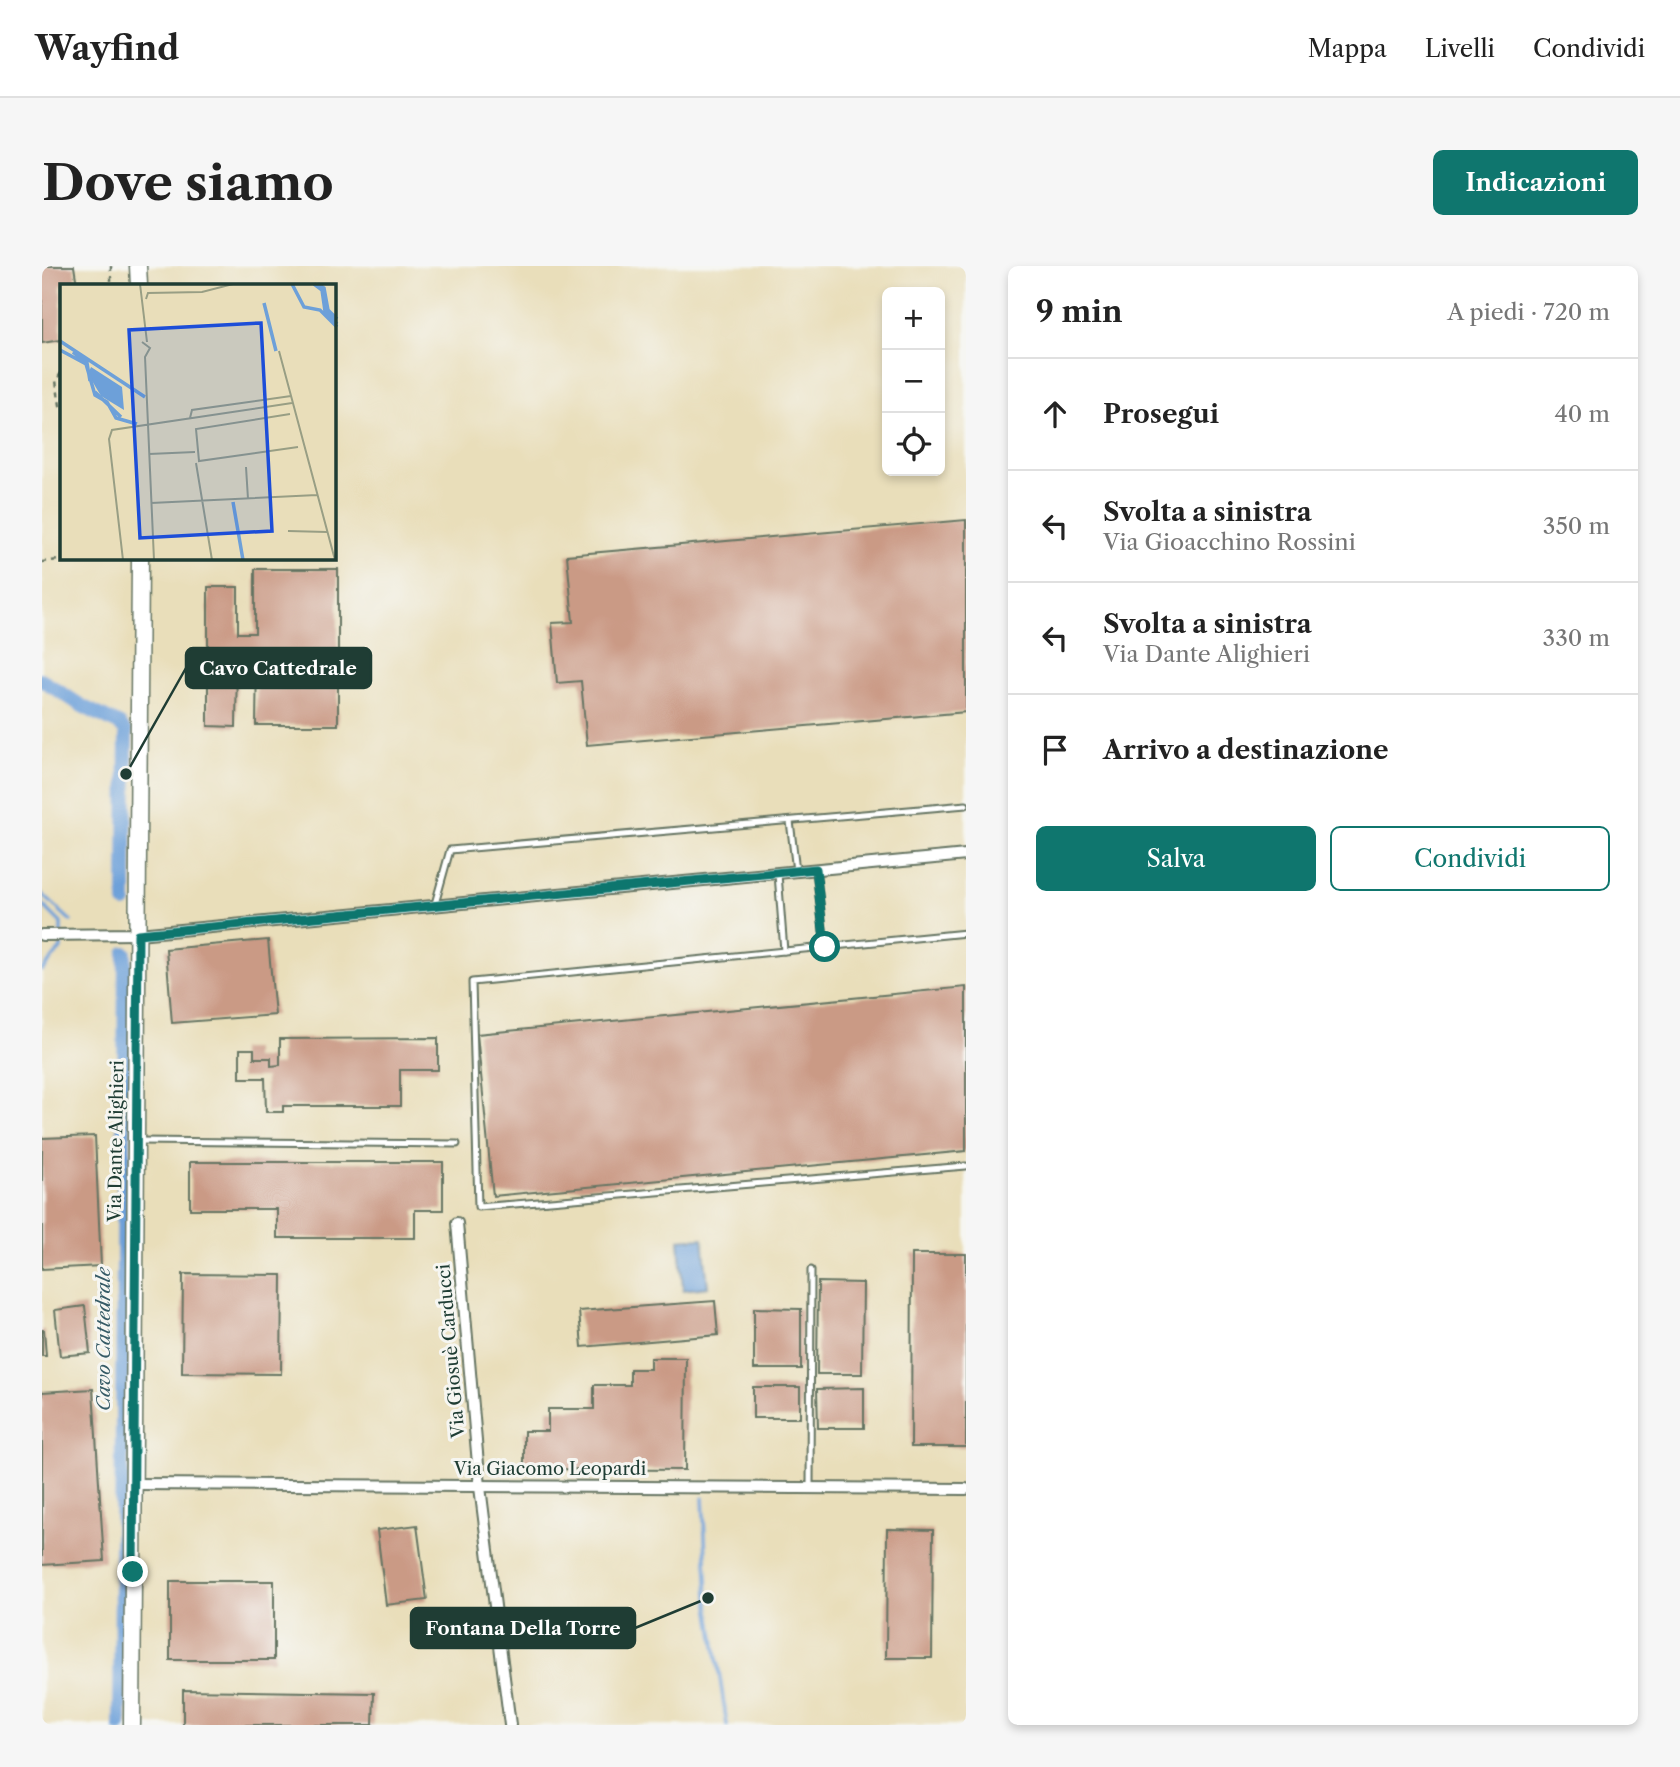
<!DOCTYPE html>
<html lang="it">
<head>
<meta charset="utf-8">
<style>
  :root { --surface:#fff; --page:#f6f6f6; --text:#222; --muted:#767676; --line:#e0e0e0; --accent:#0f766e }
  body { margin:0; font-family:"Libre Caslon Text",serif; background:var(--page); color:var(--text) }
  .controls { position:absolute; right:21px; top:21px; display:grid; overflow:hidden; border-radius:10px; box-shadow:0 4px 10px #0003 }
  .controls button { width:63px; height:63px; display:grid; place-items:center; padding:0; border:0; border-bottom:2px solid var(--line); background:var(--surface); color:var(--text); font:35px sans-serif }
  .stop { position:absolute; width:21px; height:21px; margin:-16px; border:5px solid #0f766e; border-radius:50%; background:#fff }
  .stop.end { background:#0f766e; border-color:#fff; box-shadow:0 2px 7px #0008 }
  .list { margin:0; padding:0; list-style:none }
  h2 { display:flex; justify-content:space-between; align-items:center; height:91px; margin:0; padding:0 28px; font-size:30px }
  h2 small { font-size:23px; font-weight:400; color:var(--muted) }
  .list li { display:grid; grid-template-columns:46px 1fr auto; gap:21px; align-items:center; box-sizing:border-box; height:112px; padding:0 28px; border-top:2px solid var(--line) }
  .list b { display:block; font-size:26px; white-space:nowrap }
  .list p { margin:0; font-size:23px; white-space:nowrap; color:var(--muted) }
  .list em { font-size:23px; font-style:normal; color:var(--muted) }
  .actions { display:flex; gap:14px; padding:21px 28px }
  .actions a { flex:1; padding:16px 0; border:2px solid var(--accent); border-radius:10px; text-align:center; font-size:24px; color:var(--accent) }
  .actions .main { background:var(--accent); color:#fff }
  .icon { flex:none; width:38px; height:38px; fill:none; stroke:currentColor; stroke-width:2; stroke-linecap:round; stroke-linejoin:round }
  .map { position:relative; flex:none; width:924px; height:1459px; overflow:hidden; border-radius:10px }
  header { display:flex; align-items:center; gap:42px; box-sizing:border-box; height:98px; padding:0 35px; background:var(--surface); border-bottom:2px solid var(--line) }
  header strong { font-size:33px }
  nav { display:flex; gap:38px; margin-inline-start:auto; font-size:24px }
  .intro { display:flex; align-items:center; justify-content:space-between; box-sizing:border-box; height:168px; padding:0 42px }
  h1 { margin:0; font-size:49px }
  .button { padding:18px 32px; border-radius:10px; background:var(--accent); color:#fff; font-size:24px; font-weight:700 }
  main { display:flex; gap:42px; padding:0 42px }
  aside { flex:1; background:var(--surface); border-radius:10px; box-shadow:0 4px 10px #0003 }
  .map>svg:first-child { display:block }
  .water { fill:#6da0d9; stroke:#466e86; stroke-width:2 }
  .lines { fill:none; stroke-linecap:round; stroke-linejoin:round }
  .stream { stroke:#6da0d9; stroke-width:3.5 }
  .canal { stroke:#6da0d9; stroke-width:14 }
  .building { fill:#ca9a85 }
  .lane-casing { stroke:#667563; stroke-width:9 }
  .street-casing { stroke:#667563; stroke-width:14 }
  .secondary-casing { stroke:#667563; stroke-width:19 }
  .path { stroke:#667563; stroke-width:2.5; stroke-dasharray:5 5; stroke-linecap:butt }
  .lane { stroke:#fff; stroke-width:5 }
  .street { stroke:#fff; stroke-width:10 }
  .secondary { stroke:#fff; stroke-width:16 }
  .route { stroke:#0f766e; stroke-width:9 }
  .labels { text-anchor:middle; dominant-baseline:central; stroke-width:6; stroke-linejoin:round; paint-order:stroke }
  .street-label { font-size:18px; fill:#1f3d34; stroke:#f6f6f2 }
  .water-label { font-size:19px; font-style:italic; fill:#365b66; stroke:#f6f6f2 }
  .inset-river { fill:none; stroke:#6da0d9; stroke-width:3.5 }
  .inset-road { fill:none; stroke:#989e84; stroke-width:2 }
  .view { fill:#1d4ed8; fill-opacity:0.15; stroke:#1d4ed8; stroke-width:3.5 }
  .inset-edge { fill:none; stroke:#1f3d34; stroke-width:3.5 }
  .leader { fill:none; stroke:#1f3d34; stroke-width:2.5 }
  .callout-dot { fill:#1f3d34; stroke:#f6f6f2; stroke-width:2.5 }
  .callout { fill:#1f3d34; stroke:#1f3d34; stroke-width:2.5 }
  .callout-label { font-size:19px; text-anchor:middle; font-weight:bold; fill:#fff }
</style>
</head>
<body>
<header>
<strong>Wayfind</strong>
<nav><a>Mappa</a><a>Livelli</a><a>Condividi</a></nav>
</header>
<div class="intro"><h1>Dove siamo</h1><a class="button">Indicazioni</a></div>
<main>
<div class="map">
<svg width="924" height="1459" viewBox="0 0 924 1459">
  <rect width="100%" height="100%" fill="#f6f6f2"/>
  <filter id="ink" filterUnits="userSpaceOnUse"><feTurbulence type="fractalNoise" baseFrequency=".0143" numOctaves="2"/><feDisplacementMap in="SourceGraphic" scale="14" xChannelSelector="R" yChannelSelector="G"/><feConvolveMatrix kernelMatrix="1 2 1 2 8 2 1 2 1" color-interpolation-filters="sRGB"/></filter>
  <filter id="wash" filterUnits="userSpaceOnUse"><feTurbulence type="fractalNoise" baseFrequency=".00686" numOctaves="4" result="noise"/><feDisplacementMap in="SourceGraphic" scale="28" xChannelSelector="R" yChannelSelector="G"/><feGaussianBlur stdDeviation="1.57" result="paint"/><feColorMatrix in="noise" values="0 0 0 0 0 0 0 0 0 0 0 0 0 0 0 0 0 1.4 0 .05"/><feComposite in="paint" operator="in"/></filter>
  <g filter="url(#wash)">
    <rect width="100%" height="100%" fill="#e9deba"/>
    <path class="water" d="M661,972L666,1021L641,1024L637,974Z"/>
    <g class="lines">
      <g class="stream">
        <path d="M0,628L29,655"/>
        <path d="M0,638L19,657V683L0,704"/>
        <path d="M661,1232L666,1332L685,1459"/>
      </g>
      <g class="canal">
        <path d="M0,414L40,440L78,459L84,466L83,636"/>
        <path d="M78,1459L83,687"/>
      </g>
    </g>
    <g id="blocks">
      <g class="building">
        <path d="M0,0H32L35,19H19V74L0,77Z"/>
        <path d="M924,254V446L545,479L539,415L515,417L510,357L531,356L525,289Z"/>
        <path d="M213,303H296V459H214L215,390H195L194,461L166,460V321H196V367H213Z"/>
        <path d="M226,674L233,749L130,757L124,683Z"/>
        <path d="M924,721V885L451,930L435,768Z"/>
        <path d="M396,772V804H358V840H241V846H224L223,812H198V783H212V792H229V800L238,799V773Z"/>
        <path d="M53,870L59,1000L0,1003V872Z"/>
        <path d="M148,896H401V944H373V972H235V943H148Z"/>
        <path d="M870,988H924V1181H869Z"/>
        <path d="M141,1008L240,1009L239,1108L140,1107Z"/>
        <path d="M776,1016L821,1017L820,1108H775Z"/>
        <path d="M673,1035L676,1069L540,1081L537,1045Z"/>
        <path d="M43,1040L48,1087L18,1090L13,1044Z"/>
        <path d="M712,1042L759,1043V1103H712Z"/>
        <path d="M0,1064H2L4,1090H0Z"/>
        <path d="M608,1092H644L643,1204L482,1203V1165H506V1143H552V1119H588V1103H608Z"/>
        <rect x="711" y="1121" width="47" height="31"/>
        <path d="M822,1122V1162H776L775,1123Z"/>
        <path d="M51,1123L62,1295L0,1299V1126Z"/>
        <path d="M375,1259L385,1334L344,1339L335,1264Z"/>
        <path d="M845,1263L891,1264L890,1392H844Z"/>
        <rect x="128" y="1315" width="104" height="79"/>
        <path d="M141,1424L332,1427L331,1459H141Z"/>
      </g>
    </g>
  </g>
  <g filter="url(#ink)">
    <use href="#blocks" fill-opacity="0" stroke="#667563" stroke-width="2"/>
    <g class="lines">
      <defs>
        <g id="lane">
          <path d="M748,555L754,605"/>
          <path d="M774,604L783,681"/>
          <path d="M736,608L742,685"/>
          <path d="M393,638L408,584L924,539"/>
          <path d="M924,667L430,716L436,941L924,900"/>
          <path d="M97,875L415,878"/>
          <path d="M768,1221L769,1004"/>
        </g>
        <g id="street">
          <path d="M0,669L96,668L924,589"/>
          <path d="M415,957L438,1221L468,1459"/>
          <path d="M91,1218L924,1223"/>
        </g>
        <g id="secondary">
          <path d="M96,0L97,19"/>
          <path d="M90,1459L98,292"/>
        </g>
      </defs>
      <use href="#lane" class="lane-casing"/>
      <use href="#street" class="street-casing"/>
      <use href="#secondary" class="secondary-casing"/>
      <g class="path">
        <path d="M69,0V19"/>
        <path d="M19,107L14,115L19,145"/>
        <path d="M0,296L35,292"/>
      </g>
      <use href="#lane" class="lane"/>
      <use href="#street" class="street"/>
      <use href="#secondary" class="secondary"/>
    </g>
  </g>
  <g class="lines" filter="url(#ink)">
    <path class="route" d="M91,1306L96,668L774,603L783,681"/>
  </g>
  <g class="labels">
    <g class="street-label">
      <text transform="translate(74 875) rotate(-89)">Via Dante Alighieri</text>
      <text transform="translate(409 1085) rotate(-95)">Via Giosuè Carducci</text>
      <text x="508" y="1203">Via Giacomo Leopardi</text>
    </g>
    <g class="water-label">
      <text transform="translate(61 1073) rotate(-90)">Cavo Cattedrale</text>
    </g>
  </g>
  <g transform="translate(18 18)">
    <rect width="276" height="276" fill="#e9deba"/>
    <path d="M31,83L62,103L64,126L41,112L28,90Z" fill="#6da0d9"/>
    <path class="inset-river" d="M232,0L244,23L260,26L277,43M254,0L262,6L265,27L277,40M258,0L264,4L268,26L277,35M204,19L216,67M0,57L85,113M0,66L26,80L35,111L47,118L56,134L77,140M13,68L27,79L30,97M35,108L61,133M173,218L183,276"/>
    <path class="inset-road" d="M80,0L87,58M86,15L88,9L142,8L173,0M82,58L90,64L85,73L94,276M219,67L275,276M230,130L136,145L139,177L238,163M130,134L132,126L231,112M89,170L135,168M136,179L152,276M186,183L188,215M91,219L257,211M228,247L267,248M63,276L49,155L52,146L232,119"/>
    <path class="view" d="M201,39L212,247L80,254L69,46Z"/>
    <rect width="276" height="276" class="inset-edge"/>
  </g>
  <path class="leader" d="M84 508L144 402M666 1332L593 1362"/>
  <g class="callout-dot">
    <circle cx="84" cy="508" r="7"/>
    <circle cx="666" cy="1332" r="7"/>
  </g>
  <g class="callout">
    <rect x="144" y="382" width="185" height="40" rx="7"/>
    <rect x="369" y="1342" width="224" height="40" rx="7"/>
  </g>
  <g class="callout-label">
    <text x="236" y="409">Cavo Cattedrale</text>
    <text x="481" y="1369">Fontana Della Torre</text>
  </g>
</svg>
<div class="controls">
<button>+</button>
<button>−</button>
<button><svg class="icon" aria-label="locate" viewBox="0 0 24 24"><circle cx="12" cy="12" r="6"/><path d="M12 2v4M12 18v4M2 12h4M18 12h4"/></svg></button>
</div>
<div class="stop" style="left:783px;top:681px"></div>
<div class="stop end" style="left:91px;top:1306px"></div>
</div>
<aside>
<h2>9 min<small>A piedi · 720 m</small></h2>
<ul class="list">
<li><svg class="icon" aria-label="ahead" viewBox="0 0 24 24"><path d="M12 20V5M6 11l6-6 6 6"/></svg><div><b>Prosegui</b></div><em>40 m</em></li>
<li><svg class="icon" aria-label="left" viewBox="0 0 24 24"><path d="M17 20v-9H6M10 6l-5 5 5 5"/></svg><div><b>Svolta a sinistra</b><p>Via Gioacchino Rossini</p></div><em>350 m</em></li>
<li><svg class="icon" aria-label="left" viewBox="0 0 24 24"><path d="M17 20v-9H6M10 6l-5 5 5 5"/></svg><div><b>Svolta a sinistra</b><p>Via Dante Alighieri</p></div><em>330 m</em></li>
<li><svg class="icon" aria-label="arrive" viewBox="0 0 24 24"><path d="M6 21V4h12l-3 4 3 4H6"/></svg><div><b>Arrivo a destinazione</b></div></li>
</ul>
<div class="actions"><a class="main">Salva</a><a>Condividi</a></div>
</aside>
</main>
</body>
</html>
